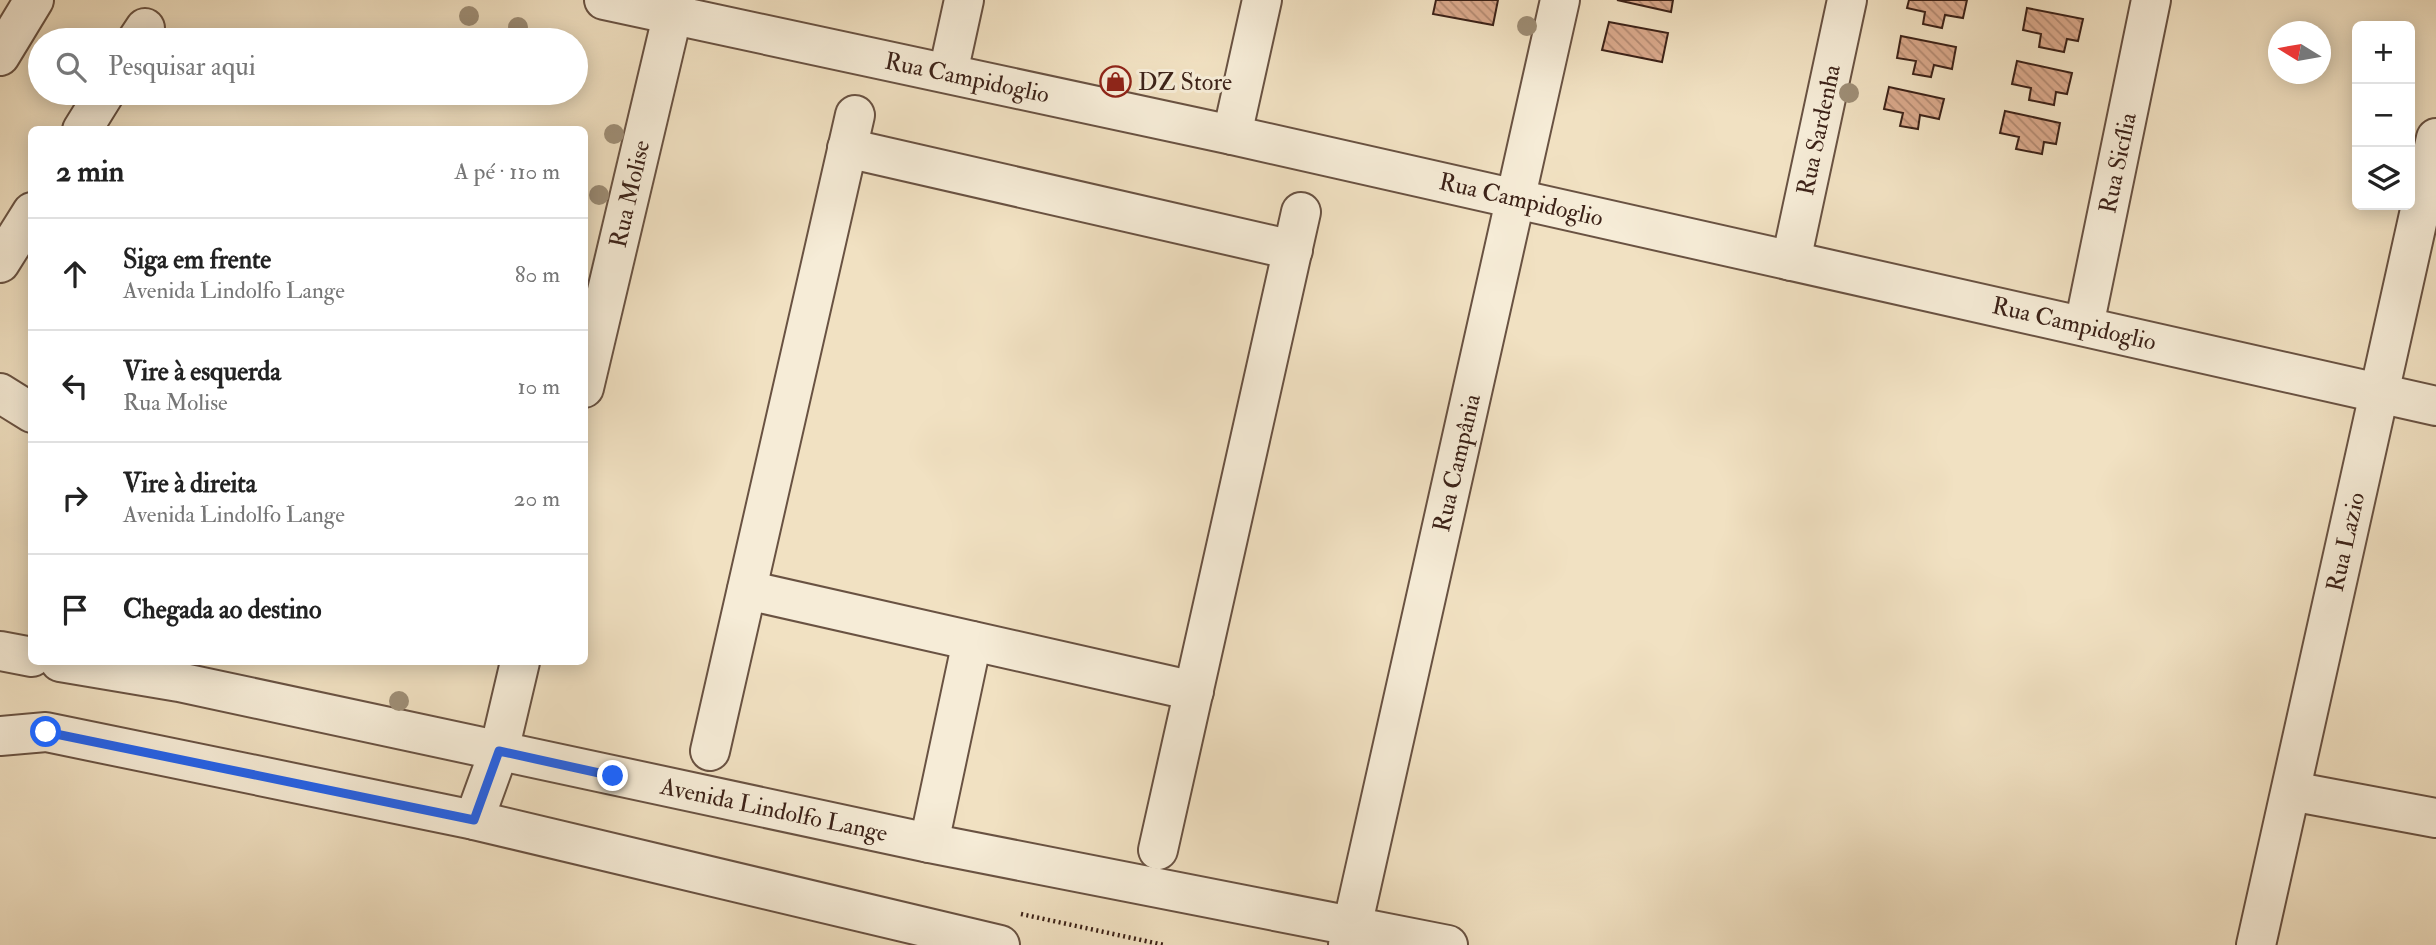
<!DOCTYPE html>
<html lang="pt">
<head>
<meta charset="utf-8">
<style>
  :root { --surface:#fff; --page:#f6f6f6; --text:#222; --muted:#767676; --line:#e0e0e0 }
  body { margin:0; font-family:"IM FELL Double Pica",serif; background:var(--page); color:var(--text) }
  .controls { position:absolute; right:21px; top:21px; display:grid; overflow:hidden; border-radius:10px; box-shadow:0 4px 18px #0003 }
  .controls button { width:63px; height:63px; display:grid; place-items:center; padding:0; border:0; border-bottom:2px solid var(--line); background:var(--surface); color:var(--text); font:35px sans-serif }
  .compass { position:absolute; left:2268px; top:21px; width:63px; height:63px; border-radius:50%; background:var(--surface); box-shadow:0 4px 18px #0003; rotate:281deg }
  .stop { position:absolute; width:21px; height:21px; margin:-16px; border:5px solid #2563eb; border-radius:50%; background:#fff }
  .stop.end { background:#2563eb; border-color:#fff; box-shadow:0 2px 7px #0008 }
  .list { margin:0; padding:0; list-style:none }
  h2 { display:flex; justify-content:space-between; align-items:center; height:91px; margin:0; padding:0 28px; font-size:30px }
  h2 small { font-size:23px; font-weight:400; color:var(--muted) }
  .list li { display:grid; grid-template-columns:46px 1fr auto; gap:21px; align-items:center; box-sizing:border-box; height:112px; padding:0 28px; border-top:2px solid var(--line) }
  .list b { display:block; font-size:26px; white-space:nowrap }
  .list p { margin:0; font-size:23px; white-space:nowrap; color:var(--muted) }
  .list em { font-size:23px; font-style:normal; color:var(--muted) }
  .icon { flex:none; width:38px; height:38px; fill:none; stroke:currentColor; stroke-width:2; stroke-linecap:round; stroke-linejoin:round }
  .map { position:relative; flex:none; width:2436px; height:945px; overflow:hidden }
  .search { position:absolute; background:var(--surface); box-shadow:0 4px 18px #0003; left:28px; top:28px; width:560px; height:77px; display:flex; align-items:center; gap:18px; box-sizing:border-box; padding:0 24px; border-radius:38px; color:var(--muted); font-size:26px }
  .panel { position:absolute; background:var(--surface); box-shadow:0 4px 18px #0003; left:28px; top:126px; width:560px; height:539px; border-radius:10px }
  .map>svg:first-child { display:block }
  .building { fill:url(#building-back-hatch); stroke:#3c2218; stroke-width:2 }
  .lines { fill:none; stroke-linecap:round; stroke-linejoin:round }
  .minor-casing { stroke:#695242; stroke-width:42 }
  .path { stroke:#3c2218; stroke-width:4.5; stroke-dasharray:2 3.5; stroke-linecap:butt }
  .minor { stroke:#f6ecd7; stroke-width:38 }
  .tree { fill:#9e8e76 }
  .route { stroke:#2563eb; stroke-width:9 }
  .labels { text-anchor:middle; dominant-baseline:central; stroke-width:6; stroke-linejoin:round; paint-order:stroke }
  .street-label { font-size:24px; fill:#3c2218; stroke:#f6ecd7 }
  .poi-label { font-size:24px; fill:#3c2218; stroke:#f6ecd7; text-anchor:start }
</style>
</head>
<body>
<div class="map">
<svg width="2436" height="945" viewBox="0 0 2436 945">
  <defs>
    <pattern id="building-back-hatch" width="6" height="6" patternUnits="userSpaceOnUse" patternTransform="scale(1.75)"><rect width="6" height="6" fill="#daa98c"/><path d="M-1 5l2 2M0 0l6 6M5-1l2 2" fill="none" stroke="#b28971"/></pattern>
  </defs>
  <rect width="100%" height="100%" fill="#f1e1c2"/>
  <filter id="stains"><feTurbulence type="fractalNoise" baseFrequency=".00286" numOctaves="4"/><feColorMatrix values="0 0 0 0 .2 0 0 0 0 .09 0 0 0 0 .02 0 0 0 .5 -.17"/></filter>
  <radialGradient id="worn" r=".72"><stop offset=".6" stop-color="#630" stop-opacity="0"/><stop offset="1" stop-color="#630" stop-opacity=".3"/></radialGradient>
  <g class="building">
    <path d="M1436,0H1498L1493,25L1433,14Z"/>
    <path d="M1617,0H1673L1671,12Z"/>
    <path d="M1909,0H1967L1963,18L1945,15L1942,28L1923,24L1925,12L1907,8Z"/>
    <path d="M2027,8L2083,19L2078,41L2067,39L2064,52L2039,47L2041,34L2023,30Z"/>
    <path d="M1609,22L1668,33L1662,62L1602,50Z"/>
    <path d="M1901,36L1956,47L1952,69L1934,65L1931,77L1913,74L1916,61L1897,58Z"/>
    <path d="M2017,61L2072,73L2067,94L2056,92L2054,105L2029,100L2031,88L2012,84Z"/>
    <path d="M1889,87L1944,99L1939,119L1920,115L1918,129L1900,126L1903,113L1884,109Z"/>
    <path d="M2005,111L2060,123L2056,144L2044,142L2042,154L2016,149L2019,137L2000,133Z"/>
  </g>
  <g class="lines">
    <defs>
      <g id="minor">
        <path d="M604,0L1232,135L2436,406"/>
        <path d="M137,40L145,28"/>
        <path d="M0,56L34,0"/>
        <path d="M948,73L964,0"/>
        <path d="M82,130L105,93"/>
        <path d="M1232,135L1262,0"/>
        <path d="M847,148L1293,250"/>
        <path d="M1791,261L1847,0"/>
        <path d="M0,263L32,212"/>
        <path d="M2084,326L2151,0"/>
        <path d="M584,388L676,0"/>
        <path d="M0,393L32,413"/>
        <path d="M747,590L1194,691"/>
        <path d="M0,651L32,657"/>
        <path d="M60,662L179,682L929,843L1448,945"/>
        <path d="M0,736L46,732L474,820L1000,945"/>
        <path d="M710,751L855,115"/>
        <path d="M2291,791L2436,818"/>
        <path d="M474,820L499,751L520,662"/>
        <path d="M929,843L972,641"/>
        <path d="M1158,850L1301,212"/>
        <path d="M1348,945L1560,0"/>
        <path d="M2256,945L2436,138"/>
      </g>
    </defs>
    <use href="#minor" class="minor-casing"/>
    <path class="path" d="M1021,914L1164,945"/>
    <use href="#minor" class="minor"/>
  </g>
  <g class="tree">
    <circle cx="469" cy="16" r="10"/>
    <circle cx="1527" cy="26" r="10"/>
    <circle cx="518" cy="27" r="10"/>
    <circle cx="1849" cy="93" r="10"/>
    <circle cx="614" cy="134" r="10"/>
    <circle cx="599" cy="195" r="10"/>
    <circle cx="399" cy="701" r="10"/>
  </g>
  <g class="lines">
    <path class="route" d="M46,732L474,820L499,751L613,776"/>
  </g>
  <defs>
    <symbol id="shop-ring" viewBox="-11 -11 22 22"><circle r="9.5" fill="#f6ecd7" stroke="#8f2418" stroke-width="1.5"/><path d="M-5-2.5h2.3a2.7 3.5 0 0 1 5.4 0H5L5.5 6h-11ZM-1.5-2.5h3a1.5 2.3 0 0 0-3 0Z" fill="#8f2418"/></symbol>
  </defs>
  <g fill-rule="evenodd">
    <use href="#shop-ring" x="1098" y="64" width="35" height="35"/>
  </g>
  <g class="labels">
    <g class="street-label">
      <text transform="translate(967 78) rotate(12)">Rua Campidoglio</text>
      <text transform="translate(1819 130) rotate(-78)">Rua Sardenha</text>
      <text transform="translate(2118 163) rotate(-78)">Rua Sicília</text>
      <text transform="translate(630 194) rotate(-77)">Rua Molise</text>
      <text transform="translate(1521 200) rotate(13)">Rua Campidoglio</text>
      <text transform="translate(2074 324) rotate(13)">Rua Campidoglio</text>
      <text transform="translate(1457 463) rotate(-77)">Rua Campânia</text>
      <text transform="translate(2346 542) rotate(-77)">Rua Lazio</text>
      <text transform="translate(774 810) rotate(12)">Avenida Lindolfo Lange</text>
    </g>
    <g class="poi-label">
      <text x="1138" y="82">DZ Store</text>
    </g>
  </g>
  <rect width="100%" height="100%" filter="url(#stains)"/>
  <rect width="100%" height="100%" fill="url(#worn)"/>
</svg>
<div class="controls">
<button>+</button>
<button>−</button>
<button><svg class="icon" aria-label="layers" viewBox="0 0 24 24"><path d="M12 4l9 5-9 5-9-5zM3 14l9 5 9-5"/></svg></button>
</div>
<svg class="compass" viewBox="-18 -18 36 36"><path d="M0-13l5 13h-10z" fill="#e53935"/><path d="M0 13l5-13h-10z" fill="#767676"/></svg>
<div class="stop" style="left:46px;top:732px"></div>
<div class="stop end" style="left:613px;top:776px"></div>
<div class="search"><svg class="icon" aria-label="search" viewBox="0 0 24 24"><circle cx="10" cy="10" r="6"/><path d="M15 15l6 6"/></svg>Pesquisar aqui</div>
<section class="panel">
<h2>2 min<small>A pé · 110 m</small></h2>
<ul class="list">
<li><svg class="icon" aria-label="ahead" viewBox="0 0 24 24"><path d="M12 20V5M6 11l6-6 6 6"/></svg><div><b>Siga em frente</b><p>Avenida Lindolfo Lange</p></div><em>80 m</em></li>
<li><svg class="icon" aria-label="left" viewBox="0 0 24 24"><path d="M17 20v-9H6M10 6l-5 5 5 5"/></svg><div><b>Vire à esquerda</b><p>Rua Molise</p></div><em>10 m</em></li>
<li><svg class="icon" aria-label="right" viewBox="0 0 24 24"><path d="M7 20v-9h11M14 6l5 5-5 5"/></svg><div><b>Vire à direita</b><p>Avenida Lindolfo Lange</p></div><em>20 m</em></li>
<li><svg class="icon" aria-label="arrive" viewBox="0 0 24 24"><path d="M6 21V4h12l-3 4 3 4H6"/></svg><div><b>Chegada ao destino</b></div></li>
</ul>
</section>
</div>
</body>
</html>
